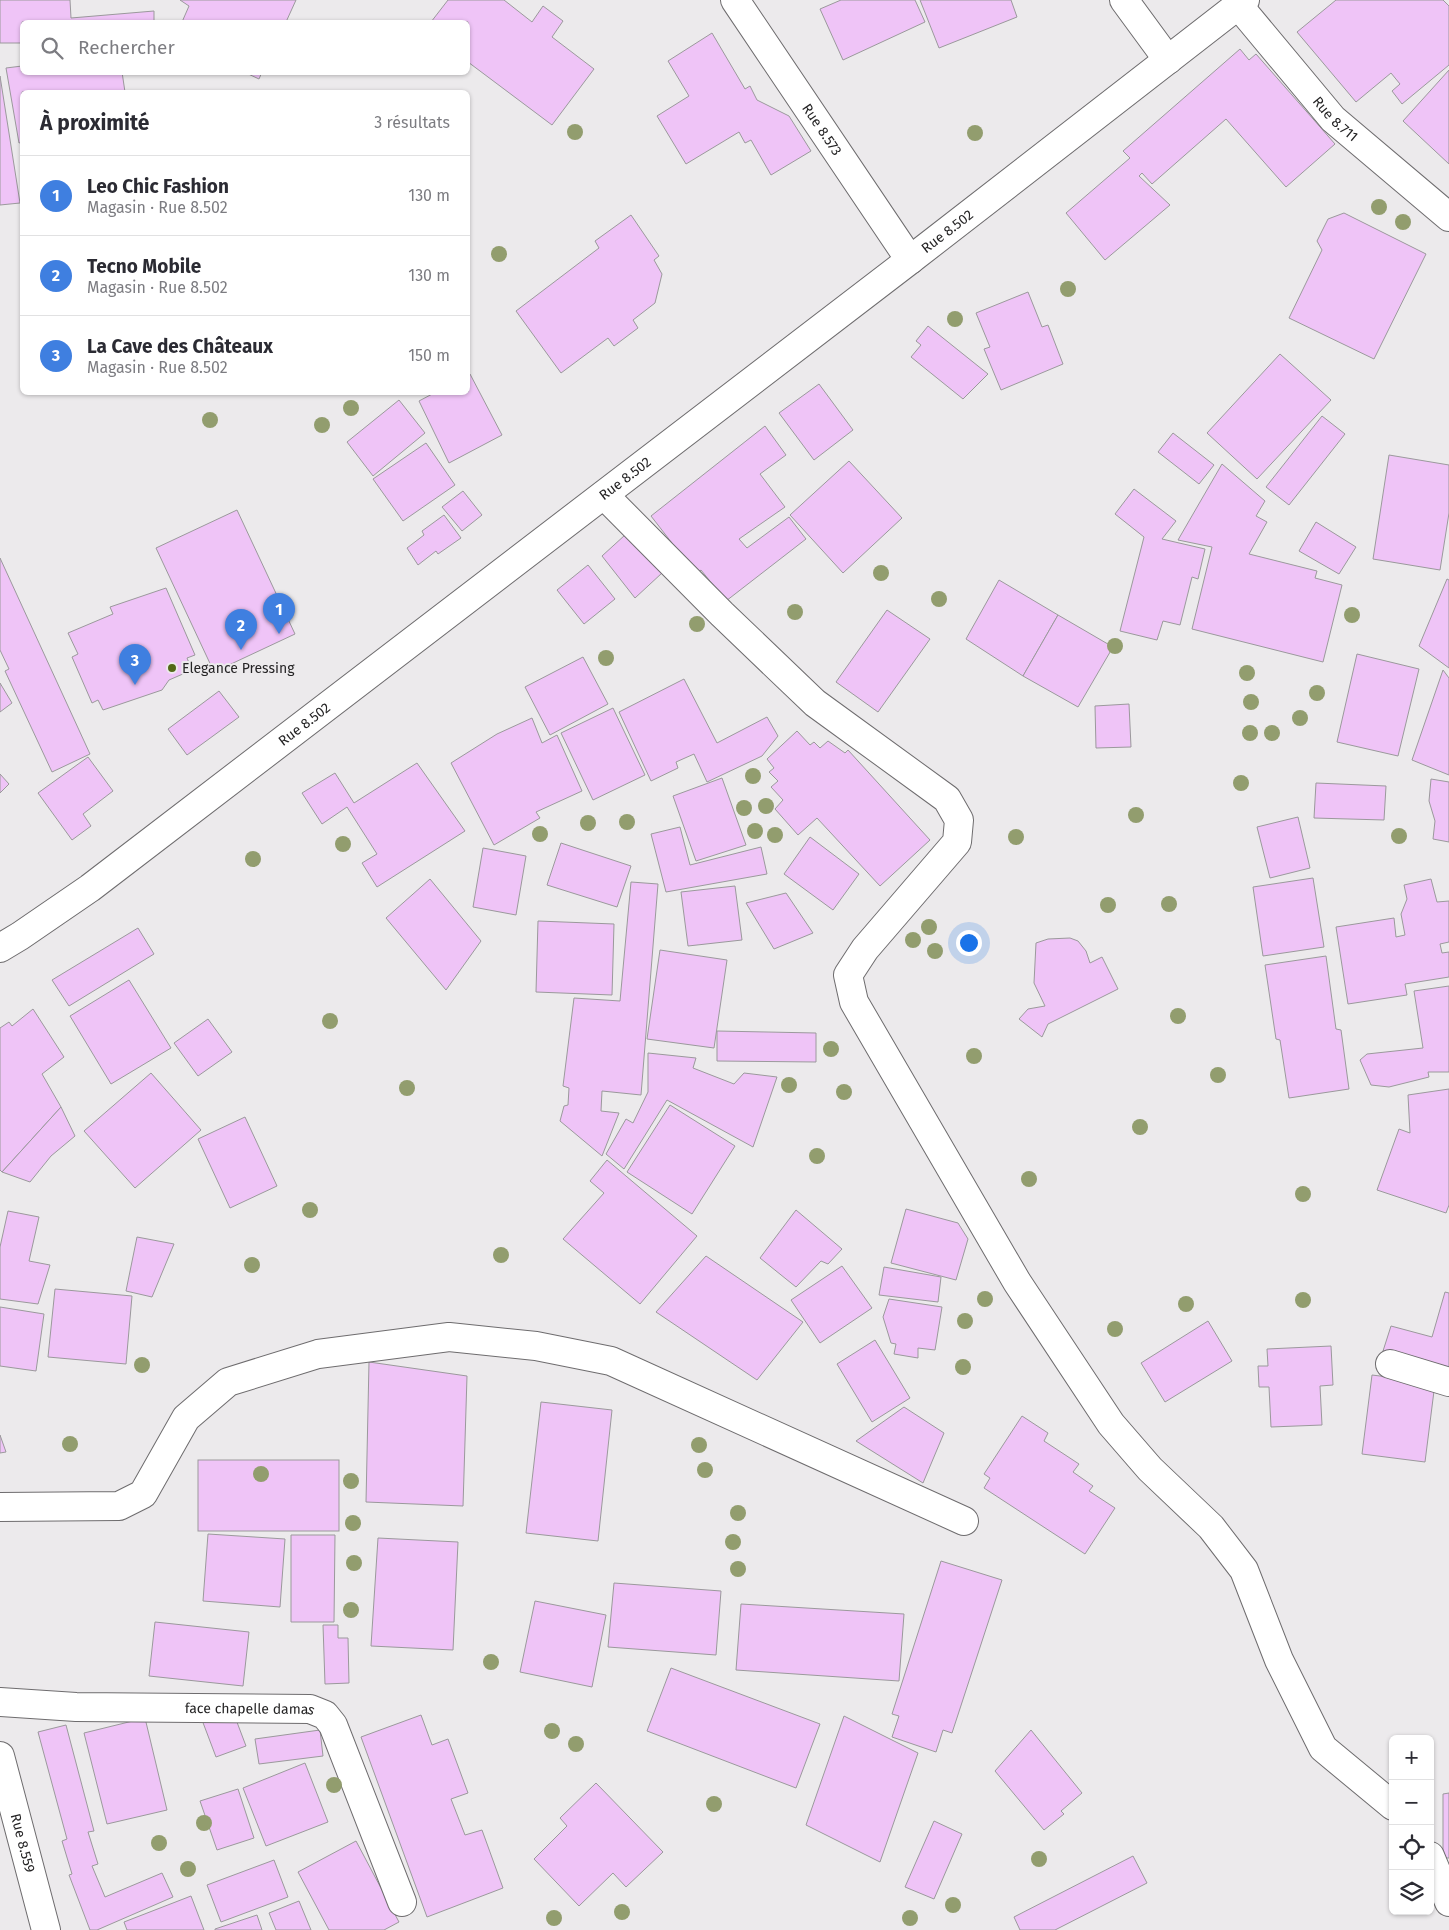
<!DOCTYPE html>
<html lang="fr">
<head>
<meta charset="utf-8">
<style>
  :root { --surface:#fff; --page:#f7f7f7; --text:#2b2b33; --muted:#7c7c81; --line:#e1e1e2; --accent:#536918 }
  body { margin:0; font-family:"Fira Sans",sans-serif; background:var(--page); color:var(--text) }
  .controls { position:absolute; right:15px; bottom:15px; display:grid; overflow:hidden; border-radius:8px; box-shadow:0 1px 4px #0004 }
  .controls button { width:45px; height:45px; display:grid; place-items:center; padding:0; border:0; border-bottom:1px solid var(--line); background:var(--surface); color:var(--text); font:25px sans-serif }
  .you { position:absolute; left:968px; top:942px; width:18px; height:18px; margin:-12px; border:4px solid #fff; border-radius:50%; background:#1a73e8; box-shadow:0 0 0 8px #1a73e833 }
  .badge { display:grid; place-items:center; width:32px; height:32px; border-radius:50%; background:var(--accent); color:#fff; font-size:16px; font-weight:700 }
  .pin { position:absolute; translate:-50% -41px; filter:drop-shadow(0 1px 2px #0008) }
  .pin::after { content:''; position:absolute; top:26px; width:18px; height:15px; background:inherit; clip-path:polygon(0 0,100% 0,50% 100%) }
  .list { margin:0; padding:0; list-style:none }
  h2 { display:flex; justify-content:space-between; align-items:center; height:65px; margin:0; padding:0 20px; font-size:21px }
  h2 small { font-size:16px; font-weight:400; color:var(--muted) }
  .list li { display:grid; grid-template-columns:32px 1fr auto; gap:15px; align-items:center; box-sizing:border-box; height:80px; padding:0 20px; border-top:1px solid var(--line) }
  .list b { display:block; font-size:19px; white-space:nowrap }
  .list p { margin:0; font-size:16px; white-space:nowrap; color:var(--muted) }
  .list em { font-size:16px; font-style:normal; color:var(--muted) }
  .icon { flex:none; width:28px; height:28px; fill:none; stroke:currentColor; stroke-width:2; stroke-linecap:round; stroke-linejoin:round }
  .map { position:relative; flex:none; width:1449px; height:1930px; overflow:hidden }
  .search { position:absolute; background:var(--surface); box-shadow:0 1px 4px #0004; left:20px; top:20px; width:450px; height:55px; display:flex; align-items:center; gap:12px; box-sizing:border-box; padding:0 18px; border-radius:8px; color:var(--muted); font-size:19px }
  .panel { position:absolute; background:var(--surface); box-shadow:0 1px 4px #0004; left:20px; top:90px; width:450px; height:305px; border-radius:8px }
  .map>svg:first-child { display:block }
  .building { fill:#efc4f7; stroke:#9b999c }
  .lines { fill:none; stroke-linecap:round; stroke-linejoin:round }
  .street-casing { stroke:#6e6c6e; stroke-width:30 }
  .secondary-casing { stroke:#6e6c6e; stroke-width:30 }
  .street { stroke:#fff; stroke-width:28 }
  .secondary { stroke:#fff; stroke-width:28 }
  .tree { fill:#929d6e }
  .poi-dot { fill:#536918; stroke:#eceaec; stroke-width:2 }
  .labels { text-anchor:middle; dominant-baseline:central; stroke-width:4; stroke-linejoin:round; paint-order:stroke }
  .street-label { font-size:14px; fill:#252425; stroke:#eceaec }
  .poi-label { font-size:14px; fill:#252425; stroke:#eceaec; text-anchor:start }
</style>
</head>
<body>
<div class="map">
<svg width="1449" height="1930" viewBox="0 0 1449 1930">
  <rect width="100%" height="100%" fill="#eceaec"/>
  <g class="building">
    <path d="M0,0H70L71,18L154,11V22H22V43H0Z"/>
    <path d="M180,0H296L286,22H182L189,6Z"/>
    <path d="M448,0H504L532,22L543,6L563,21L552,37L594,69L552,125L468,62V22H431Z"/>
    <path d="M841,0H915L925,22L843,60L820,9Z"/>
    <path d="M920,0H1011L1017,17L939,48Z"/>
    <path d="M1336,0H1443L1449,6V65L1402,104L1392,91L1400,84L1391,73L1356,102L1297,32Z"/>
    <path d="M712,33L745,89L750,86L757,100L789,116L811,151L771,175L751,140L745,143L739,132L686,164L657,116L689,96L668,61Z"/>
    <path d="M1240,49L1249,60L1256,54L1335,144L1286,187L1226,119L1152,184L1142,173L1139,176L1170,205L1105,260L1066,213L1130,158L1123,151Z"/>
    <path d="M22,66V72H122L125,92H22V142L19,143L6,68Z"/>
    <path d="M1449,70V164L1403,121Z"/>
    <path d="M244,72H262L259,79Z"/>
    <path d="M0,76L20,203L0,205Z"/>
    <path d="M1344,213L1426,254L1374,359L1289,318L1322,250L1317,241L1328,219Z"/>
    <path d="M631,215L659,256L654,260L662,274L655,303L633,320L638,328L614,346L608,338L561,373L516,311L599,248L595,241Z"/>
    <path d="M1028,292L1042,327L1048,325L1063,364L1001,390L984,349L990,347L976,313Z"/>
    <path d="M928,326L988,374L963,399L911,357L921,345L916,341Z"/>
    <path d="M1280,354L1331,400L1257,479L1207,433Z"/>
    <path d="M470,374L502,435L449,463L419,401L436,392H468V376Z"/>
    <path d="M819,384L853,430L814,460L779,413Z"/>
    <path d="M399,400L425,433L373,476L347,442Z"/>
    <path d="M1322,416L1345,434L1289,505L1266,487Z"/>
    <path d="M765,426L786,455L760,474L785,507L739,539L747,548L789,517L806,539L726,601L701,570L696,574L651,516Z"/>
    <path d="M1173,433L1214,465L1199,484L1158,452Z"/>
    <path d="M426,443L455,485L403,521L373,479Z"/>
    <path d="M1389,455L1449,465V513L1440,570L1373,559Z"/>
    <path d="M849,461L902,518L843,573L790,515Z"/>
    <path d="M1222,464L1265,501L1256,516L1267,522L1249,554L1317,571L1315,578L1342,585L1323,662L1192,629L1212,547L1178,540Z"/>
    <path d="M1134,489L1176,521L1162,539L1205,549L1198,579L1192,577L1180,625L1163,621L1157,640L1120,631L1144,537L1115,514Z"/>
    <path d="M463,491L482,515L462,531L442,507Z"/>
    <path d="M237,510L295,634L214,672L156,548Z"/>
    <path d="M444,515L461,538L438,554L436,551L418,565L407,548L424,535L422,531Z"/>
    <path d="M1316,522L1356,547L1339,574L1299,551Z"/>
    <path d="M625,535L662,573L635,598L602,556Z"/>
    <path d="M0,558L90,754L52,772L5,671L9,669L0,650Z"/>
    <path d="M588,565L615,599L584,624L557,590Z"/>
    <path d="M1447,579L1449,580V668L1419,646Z"/>
    <path d="M999,580L1058,615L1023,676L966,639Z"/>
    <path d="M166,588L195,655L187,658L192,670L169,680L162,690L103,710L98,700L92,703L72,657L78,654L68,633L113,614L110,607Z"/>
    <path d="M887,610L930,639L878,712L836,682Z"/>
    <path d="M1058,615L1113,647L1078,707L1023,676Z"/>
    <path d="M1357,654L1419,669L1398,756L1337,742Z"/>
    <path d="M583,657L608,704L550,735L525,687Z"/>
    <path d="M1443,670L1449,678V775L1412,760Z"/>
    <path d="M684,679L717,743L767,717L778,736L762,756L707,782L694,754L676,762L678,768L651,781L619,712Z"/>
    <path d="M0,683L12,703L0,712Z"/>
    <path d="M219,691L239,717L187,755L168,729Z"/>
    <path d="M1129,704L1131,747L1096,748L1095,706Z"/>
    <path d="M613,708L645,775L593,800L561,733Z"/>
    <path d="M532,718L542,743L557,735L582,791L536,812L540,818L494,845L451,763L497,734Z"/>
    <path d="M797,731L810,745L814,742L820,748L828,741L845,753L848,750L930,840L880,886L817,818L798,835L775,809L783,800L771,787L778,781L769,772L774,768L767,759Z"/>
    <path d="M88,757L113,791L83,814L91,826L72,840L38,793Z"/>
    <path d="M417,763L465,831L377,887L362,863L377,854L347,807L322,824L302,793L335,773L354,803Z"/>
    <path d="M0,774L9,784L0,793Z"/>
    <path d="M722,778L746,845L696,861L673,796Z"/>
    <path d="M1431,779L1449,782V842L1433,839L1435,821L1429,801Z"/>
    <path d="M1316,783L1386,786L1384,820L1314,818Z"/>
    <path d="M1298,817L1310,868L1270,878L1257,827Z"/>
    <path d="M680,827L690,865L761,847L767,874L666,892L651,834Z"/>
    <path d="M810,837L859,874L833,910L784,874Z"/>
    <path d="M561,843L631,866L617,907L547,885Z"/>
    <path d="M483,848L526,856L516,915L473,907Z"/>
    <path d="M1313,878L1324,947L1263,956L1253,887Z"/>
    <path d="M430,879L481,941L446,990L386,918Z"/>
    <path d="M1431,879L1437,902L1449,901V942L1440,944L1442,953L1449,952V977L1405,984L1407,995L1348,1004L1336,927L1394,918L1396,937L1405,935L1401,914L1407,899L1404,885Z"/>
    <path d="M631,882L658,884L641,1095L602,1091L601,1111L619,1113L602,1156L560,1121L564,1106L568,1105L569,1088L563,1086L574,998L620,1001Z"/>
    <path d="M735,886L742,940L688,946L681,892Z"/>
    <path d="M786,893L813,933L774,949L746,903Z"/>
    <path d="M538,921L614,924L612,995L536,992Z"/>
    <path d="M138,928L154,954L69,1006L52,980Z"/>
    <path d="M1070,938L1078,941L1086,951L1090,963L1102,957L1118,989L1048,1024L1042,1037L1019,1019L1028,1009L1045,1006L1034,983L1036,943L1048,939Z"/>
    <path d="M660,950L727,960L714,1048L647,1039Z"/>
    <path d="M1326,956L1336,1029L1341,1030L1349,1089L1289,1098L1280,1040L1276,1039L1265,965Z"/>
    <path d="M129,980L171,1048L111,1084L70,1016Z"/>
    <path d="M1449,986V1072H1428L1429,1077L1389,1087L1371,1085L1360,1060L1367,1054L1423,1048L1414,991Z"/>
    <path d="M33,1009L64,1057L42,1074L61,1107L2,1172L0,1170V1028L9,1022L12,1026Z"/>
    <path d="M208,1019L232,1052L198,1076L174,1043Z"/>
    <path d="M717,1031L816,1033V1062L717,1061Z"/>
    <path d="M648,1053L696,1058L693,1068L734,1084L744,1073L777,1077L753,1147L667,1100L624,1169L606,1154L626,1119L633,1123L648,1092Z"/>
    <path d="M151,1073L201,1130L135,1188L84,1131Z"/>
    <path d="M1449,1089V1205L1446,1213L1377,1190L1399,1129L1410,1133L1408,1095Z"/>
    <path d="M670,1105L735,1146L692,1214L627,1172Z"/>
    <path d="M61,1107L75,1136L51,1156L30,1182L2,1172Z"/>
    <path d="M245,1117L277,1186L230,1208L198,1139Z"/>
    <path d="M607,1160L697,1236L640,1304L563,1239L604,1193L590,1181Z"/>
    <path d="M906,1209L958,1223L968,1239L956,1280L891,1263Z"/>
    <path d="M796,1210L842,1249L828,1264L821,1261L796,1287L760,1258Z"/>
    <path d="M8,1211L39,1217L29,1261L50,1265L38,1304L0,1299V1247Z"/>
    <path d="M137,1237L174,1244L152,1297L126,1291Z"/>
    <path d="M706,1256L803,1322L757,1380L656,1312Z"/>
    <path d="M842,1266L872,1308L820,1343L791,1300Z"/>
    <path d="M884,1267L941,1277L938,1302L879,1295Z"/>
    <path d="M55,1289L132,1296L126,1364L48,1357Z"/>
    <path d="M1445,1292L1449,1293V1371L1383,1351L1391,1326L1432,1337Z"/>
    <path d="M889,1299L942,1307L935,1350L918,1348V1358L894,1354L896,1344L891,1343L883,1317Z"/>
    <path d="M0,1307L44,1314L36,1371L0,1366Z"/>
    <path d="M1208,1321L1232,1361L1165,1402L1141,1363Z"/>
    <path d="M875,1340L910,1398L872,1422L837,1364Z"/>
    <path d="M1331,1346L1333,1385L1320,1386L1322,1425L1271,1427L1269,1387H1259L1258,1366H1268L1267,1349Z"/>
    <path d="M369,1362L467,1376L463,1506L366,1502Z"/>
    <path d="M1372,1375L1435,1383L1425,1462L1362,1454Z"/>
    <path d="M541,1402L612,1410L598,1541L526,1533Z"/>
    <path d="M904,1407L944,1433L923,1483L856,1441Z"/>
    <path d="M1022,1416L1048,1433L1044,1441L1079,1464L1073,1472L1093,1486L1089,1491L1115,1508L1085,1554L984,1488L990,1478L984,1474Z"/>
    <path d="M0,1435L6,1452L0,1453Z"/>
    <rect x="198" y="1460" width="141" height="71"/>
    <path d="M208,1534L285,1539L280,1607L203,1601Z"/>
    <path d="M291,1535H335L334,1622H291Z"/>
    <path d="M378,1538L458,1542L453,1650L371,1646Z"/>
    <path d="M941,1561L1002,1580L952,1733L943,1730L936,1752L892,1737L899,1716L892,1714Z"/>
    <path d="M614,1583L721,1591L716,1655L608,1647Z"/>
    <path d="M535,1601L606,1615L592,1687L520,1672Z"/>
    <path d="M741,1604L904,1614L899,1681L736,1670Z"/>
    <path d="M155,1622L249,1632L243,1686L149,1676Z"/>
    <path d="M323,1625H338V1638H348L349,1683L325,1684Z"/>
    <path d="M671,1668L820,1724L796,1788L647,1731Z"/>
    <path d="M232,1709L246,1746L216,1757L202,1720Z"/>
    <path d="M421,1715L432,1745L448,1739L468,1793L451,1799L465,1835L482,1830L503,1888L427,1917L361,1737Z"/>
    <path d="M844,1716L918,1753L880,1862L806,1825Z"/>
    <path d="M145,1718L167,1810L107,1824L84,1733Z"/>
    <path d="M66,1725L94,1831L88,1832L98,1864L92,1866L105,1897L162,1873L173,1897L97,1930H90L69,1875L72,1874L62,1841L67,1839L38,1732Z"/>
    <path d="M320,1730L323,1756L259,1764L255,1739Z"/>
    <path d="M1031,1730L1082,1793L1061,1811L1064,1814L1044,1830L995,1771Z"/>
    <path d="M305,1763L328,1822L266,1846L243,1788Z"/>
    <path d="M596,1783L663,1852L626,1887L613,1873L579,1906L534,1859L567,1826L560,1818Z"/>
    <path d="M238,1789L254,1838L217,1850L200,1801Z"/>
    <path d="M1449,1793V1858H1443V1794Z"/>
    <path d="M934,1821L962,1834L934,1899L905,1887Z"/>
    <path d="M356,1841L399,1922L384,1930H329L298,1872Z"/>
    <path d="M1133,1856L1147,1883L1055,1930H1020L1014,1917Z"/>
    <path d="M274,1860L288,1897L221,1922L207,1885Z"/>
    <path d="M191,1896L204,1930H127L124,1922Z"/>
    <path d="M299,1901L311,1930H276L269,1913Z"/>
    <path d="M257,1915L262,1930H215V1929Z"/>
  </g>
  <g class="lines">
    <defs>
      <g id="street">
        <path id="s1" d="M735,0L910,260"/>
        <path d="M1124,0L1168,60"/>
        <path id="s2" d="M1238,5L1333,119L1449,217"/>
        <path d="M604,495L722,614L815,703L947,799L959,820L957,842L865,949L848,975L854,1002L1017,1282L1111,1424L1150,1469L1211,1527L1244,1570L1279,1660L1323,1748L1393,1806"/>
        <path d="M1390,1364L1449,1382"/>
        <path d="M0,1507L119,1506L143,1494L186,1418L228,1382L318,1354L449,1337L536,1346L611,1361L964,1521"/>
        <path id="s3" d="M0,1702L76,1707L310,1709L325,1715L333,1725L402,1902"/>
        <path d="M1430,1856L1449,1902"/>
      </g>
      <g id="secondary">
        <path id="s4" d="M0,948L20,936L90,888L910,260L1245,0"/>
        <path id="s5" d="M0,1756L46,1930"/>
      </g>
    </defs>
    <use href="#street" class="street-casing"/>
    <use href="#secondary" class="secondary-casing"/>
    <use href="#street" class="street"/>
    <use href="#secondary" class="secondary"/>
  </g>
  <g class="tree">
    <circle cx="575" cy="132" r="8"/>
    <circle cx="975" cy="133" r="8"/>
    <circle cx="1379" cy="207" r="8"/>
    <circle cx="1403" cy="222" r="8"/>
    <circle cx="499" cy="254" r="8"/>
    <circle cx="1068" cy="289" r="8"/>
    <circle cx="955" cy="319" r="8"/>
    <circle cx="351" cy="408" r="8"/>
    <circle cx="210" cy="420" r="8"/>
    <circle cx="322" cy="425" r="8"/>
    <circle cx="881" cy="573" r="8"/>
    <circle cx="939" cy="599" r="8"/>
    <circle cx="795" cy="612" r="8"/>
    <circle cx="1352" cy="615" r="8"/>
    <circle cx="697" cy="624" r="8"/>
    <circle cx="1115" cy="646" r="8"/>
    <circle cx="606" cy="658" r="8"/>
    <circle cx="1247" cy="673" r="8"/>
    <circle cx="1317" cy="693" r="8"/>
    <circle cx="1251" cy="702" r="8"/>
    <circle cx="1300" cy="718" r="8"/>
    <circle cx="1250" cy="733" r="8"/>
    <circle cx="1272" cy="733" r="8"/>
    <circle cx="753" cy="776" r="8"/>
    <circle cx="1241" cy="783" r="8"/>
    <circle cx="766" cy="806" r="8"/>
    <circle cx="744" cy="808" r="8"/>
    <circle cx="1136" cy="815" r="8"/>
    <circle cx="627" cy="822" r="8"/>
    <circle cx="588" cy="823" r="8"/>
    <circle cx="755" cy="831" r="8"/>
    <circle cx="540" cy="834" r="8"/>
    <circle cx="775" cy="835" r="8"/>
    <circle cx="1399" cy="836" r="8"/>
    <circle cx="1016" cy="837" r="8"/>
    <circle cx="343" cy="844" r="8"/>
    <circle cx="253" cy="859" r="8"/>
    <circle cx="1169" cy="904" r="8"/>
    <circle cx="1108" cy="905" r="8"/>
    <circle cx="929" cy="927" r="8"/>
    <circle cx="913" cy="940" r="8"/>
    <circle cx="935" cy="951" r="8"/>
    <circle cx="1178" cy="1016" r="8"/>
    <circle cx="330" cy="1021" r="8"/>
    <circle cx="831" cy="1049" r="8"/>
    <circle cx="974" cy="1056" r="8"/>
    <circle cx="1218" cy="1075" r="8"/>
    <circle cx="789" cy="1085" r="8"/>
    <circle cx="407" cy="1088" r="8"/>
    <circle cx="844" cy="1092" r="8"/>
    <circle cx="1140" cy="1127" r="8"/>
    <circle cx="817" cy="1156" r="8"/>
    <circle cx="1029" cy="1179" r="8"/>
    <circle cx="1303" cy="1194" r="8"/>
    <circle cx="310" cy="1210" r="8"/>
    <circle cx="501" cy="1255" r="8"/>
    <circle cx="252" cy="1265" r="8"/>
    <circle cx="985" cy="1299" r="8"/>
    <circle cx="1303" cy="1300" r="8"/>
    <circle cx="1186" cy="1304" r="8"/>
    <circle cx="965" cy="1321" r="8"/>
    <circle cx="1115" cy="1329" r="8"/>
    <circle cx="142" cy="1365" r="8"/>
    <circle cx="963" cy="1367" r="8"/>
    <circle cx="70" cy="1444" r="8"/>
    <circle cx="699" cy="1445" r="8"/>
    <circle cx="705" cy="1470" r="8"/>
    <circle cx="261" cy="1474" r="8"/>
    <circle cx="351" cy="1481" r="8"/>
    <circle cx="738" cy="1513" r="8"/>
    <circle cx="353" cy="1523" r="8"/>
    <circle cx="733" cy="1542" r="8"/>
    <circle cx="354" cy="1563" r="8"/>
    <circle cx="738" cy="1569" r="8"/>
    <circle cx="351" cy="1610" r="8"/>
    <circle cx="491" cy="1662" r="8"/>
    <circle cx="552" cy="1731" r="8"/>
    <circle cx="576" cy="1744" r="8"/>
    <circle cx="334" cy="1785" r="8"/>
    <circle cx="714" cy="1804" r="8"/>
    <circle cx="204" cy="1823" r="8"/>
    <circle cx="159" cy="1843" r="8"/>
    <circle cx="1039" cy="1859" r="8"/>
    <circle cx="188" cy="1869" r="8"/>
    <circle cx="953" cy="1905" r="8"/>
    <circle cx="622" cy="1912" r="8"/>
    <circle cx="554" cy="1918" r="8"/>
    <circle cx="910" cy="1918" r="8"/>
  </g>
  <circle class="poi-dot" cx="172" cy="668" r="5"/>
  <g class="labels">
    <g class="street-label">
      <text stroke="none"><textPath href="#s2" startOffset="150">Rue 8.711</textPath></text>
      <text stroke="none"><textPath href="#s1" startOffset="156">Rue 8.573</textPath></text>
      <text stroke="none"><textPath href="#s4" startOffset="1188">Rue 8.502</textPath></text>
      <text stroke="none"><textPath href="#s4" startOffset="782">Rue 8.502</textPath></text>
      <text stroke="none"><textPath href="#s4" startOffset="378">Rue 8.502</textPath></text>
      <text stroke="none"><textPath href="#s3" startOffset="250">face chapelle damas</textPath></text>
      <text stroke="none"><textPath href="#s5" startOffset="90">Rue 8.559</textPath></text>
    </g>
    <g class="poi-label">
      <text x="182" y="668">Elegance Pressing</text>
    </g>
  </g>
</svg>
<div class="controls">
<button>+</button>
<button>−</button>
<button><svg class="icon" aria-label="locate" viewBox="0 0 24 24"><circle cx="12" cy="12" r="6"/><path d="M12 2v4M12 18v4M2 12h4M18 12h4"/></svg></button>
<button><svg class="icon" aria-label="layers" viewBox="0 0 24 24"><path d="M12 4l9 5-9 5-9-5zM3 14l9 5 9-5"/></svg></button>
</div>
<div class="you"></div>
<div class="pin badge" style="left:279px;top:634px;background:#3f7fe0">1</div>
<div class="pin badge" style="left:241px;top:650px;background:#3f7fe0">2</div>
<div class="pin badge" style="left:135px;top:685px;background:#3f7fe0">3</div>
<div class="search"><svg class="icon" aria-label="search" viewBox="0 0 24 24"><circle cx="10" cy="10" r="6"/><path d="M15 15l6 6"/></svg>Rechercher</div>
<section class="panel">
<h2>À proximité<small>3 résultats</small></h2>
<ul class="list">
<li><span class="badge" style="background:#3f7fe0">1</span><div><b>Leo Chic Fashion</b><p>Magasin · Rue 8.502</p></div><em>130 m</em></li>
<li><span class="badge" style="background:#3f7fe0">2</span><div><b>Tecno Mobile</b><p>Magasin · Rue 8.502</p></div><em>130 m</em></li>
<li><span class="badge" style="background:#3f7fe0">3</span><div><b>La Cave des Châteaux</b><p>Magasin · Rue 8.502</p></div><em>150 m</em></li>
</ul>
</section>
</div>
</body>
</html>
